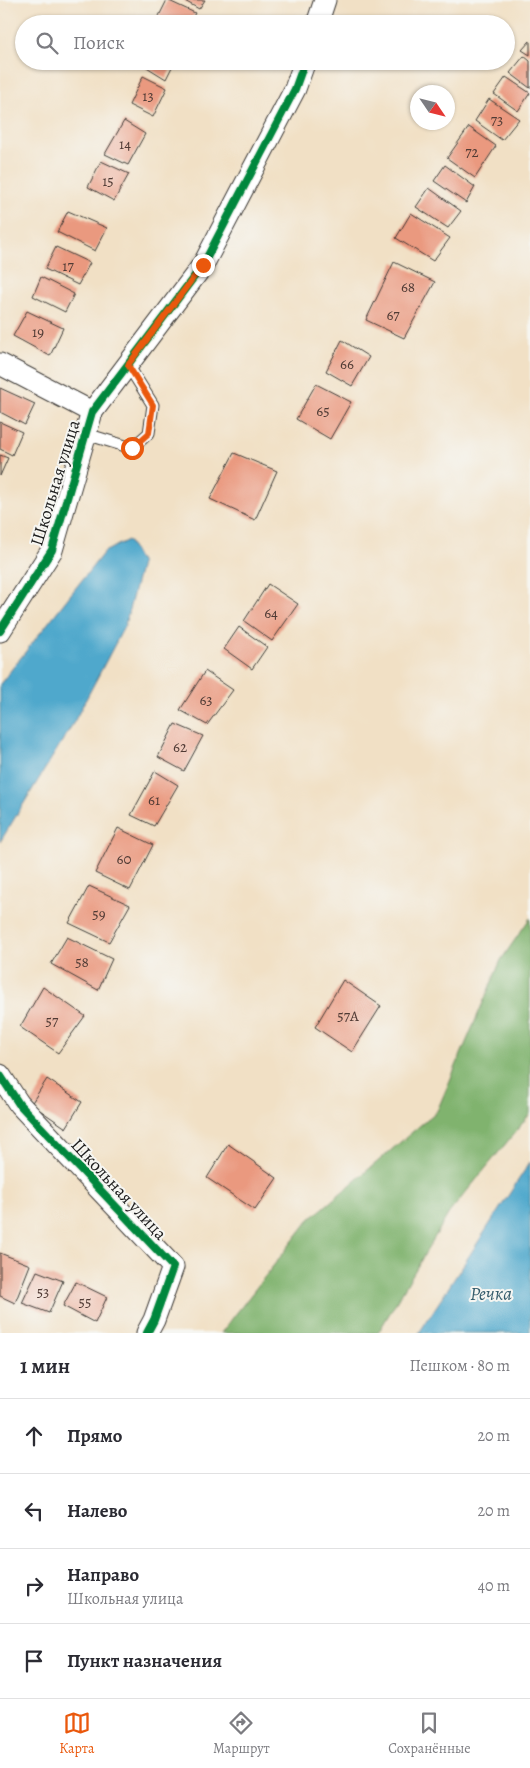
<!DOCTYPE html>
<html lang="ru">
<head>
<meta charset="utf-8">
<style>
  :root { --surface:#fff; --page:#f2f2f3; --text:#2b2b33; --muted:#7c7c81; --line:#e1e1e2; --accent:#ea580c }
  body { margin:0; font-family:Alegreya,serif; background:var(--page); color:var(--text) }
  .compass { position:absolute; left:410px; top:85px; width:45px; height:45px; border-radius:50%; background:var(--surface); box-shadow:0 1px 4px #0004; rotate:125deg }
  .stop { position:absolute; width:15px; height:15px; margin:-11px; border:4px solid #ea580c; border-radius:50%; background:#fff }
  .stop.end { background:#ea580c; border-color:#fff; box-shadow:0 1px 5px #0008 }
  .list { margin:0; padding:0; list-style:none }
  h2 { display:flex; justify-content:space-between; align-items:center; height:65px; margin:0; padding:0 20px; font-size:21px }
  h2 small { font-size:16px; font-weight:400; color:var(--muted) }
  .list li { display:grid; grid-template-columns:32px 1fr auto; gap:15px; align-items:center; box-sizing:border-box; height:75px; padding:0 20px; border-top:1px solid var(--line) }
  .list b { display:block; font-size:19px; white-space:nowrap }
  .list p { margin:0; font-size:16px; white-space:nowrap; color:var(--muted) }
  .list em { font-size:16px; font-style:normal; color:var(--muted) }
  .icon { flex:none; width:28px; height:28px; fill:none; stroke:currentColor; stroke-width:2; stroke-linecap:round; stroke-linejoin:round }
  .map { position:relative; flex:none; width:530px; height:1333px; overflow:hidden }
  .search { position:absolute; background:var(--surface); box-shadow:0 1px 4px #0004; left:15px; right:15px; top:15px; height:55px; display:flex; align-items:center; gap:12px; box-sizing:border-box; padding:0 18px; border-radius:28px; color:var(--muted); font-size:19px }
  .sheet { height:365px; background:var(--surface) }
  nav { display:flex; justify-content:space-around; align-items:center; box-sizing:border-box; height:70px; border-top:1px solid var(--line); background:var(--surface); font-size:14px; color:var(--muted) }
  nav a { display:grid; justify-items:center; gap:2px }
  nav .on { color:var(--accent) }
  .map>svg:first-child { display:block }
  .forest { fill:#80b36e; stroke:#4e6845 }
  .water { fill:#4fa8cc; stroke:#366274 }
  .building { fill:#ea997f }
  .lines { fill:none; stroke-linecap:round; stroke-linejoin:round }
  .service-casing { stroke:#3c3935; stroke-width:13 }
  .minor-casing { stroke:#3c3935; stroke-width:23 }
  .service { stroke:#fff; stroke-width:11 }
  .minor { stroke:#fff; stroke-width:21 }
  .cycleway-casing { stroke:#f6f6f2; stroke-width:11 }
  .cycleway { stroke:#00873e; stroke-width:8 }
  .route { stroke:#ea580c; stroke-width:6 }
  .labels { text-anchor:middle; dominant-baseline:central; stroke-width:4; stroke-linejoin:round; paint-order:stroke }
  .number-label { font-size:15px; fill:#503b35 }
  .street-label { font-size:18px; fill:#1c1c1c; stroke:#f6f6f2 }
  .water-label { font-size:19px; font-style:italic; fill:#335b6b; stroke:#f6f6f2 }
</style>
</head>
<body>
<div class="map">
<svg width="530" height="1333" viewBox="0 0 530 1333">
  <rect width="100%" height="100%" fill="#f6f6f2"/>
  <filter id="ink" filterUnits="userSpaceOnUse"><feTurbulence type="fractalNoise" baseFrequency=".02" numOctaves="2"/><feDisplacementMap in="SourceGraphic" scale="10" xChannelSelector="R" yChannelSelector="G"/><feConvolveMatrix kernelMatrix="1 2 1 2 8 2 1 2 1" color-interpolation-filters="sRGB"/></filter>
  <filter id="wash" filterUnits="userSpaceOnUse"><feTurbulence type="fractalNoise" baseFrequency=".0096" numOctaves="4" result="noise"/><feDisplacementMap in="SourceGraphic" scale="20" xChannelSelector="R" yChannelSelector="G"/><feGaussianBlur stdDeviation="1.12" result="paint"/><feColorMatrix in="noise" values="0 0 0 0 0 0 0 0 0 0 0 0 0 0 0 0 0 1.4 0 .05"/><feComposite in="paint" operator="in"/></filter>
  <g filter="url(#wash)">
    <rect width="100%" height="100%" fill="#f1e0c5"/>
    <path class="forest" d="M530,918V1114L449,1213L378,1333H221L309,1220L437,1111L501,960Z"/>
    <g class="water">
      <path d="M128,540L141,564L125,625L74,722L0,842V684L104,552Z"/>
      <path d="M530,1162V1333H419Z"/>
    </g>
    <g id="blocks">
      <g class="building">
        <path d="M167,0L195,13L189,24H155Z"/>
        <path d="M183,0H205L199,9Z"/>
        <path d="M530,41V55L522,50Z"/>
        <path d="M524,56L530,61V88L510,73Z"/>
        <path d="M137,61H175L166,79Z"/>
        <path d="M143,76L167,88L153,117L129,105Z"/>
        <path d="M506,77L530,93L518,111L494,94Z"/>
        <path d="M489,99L519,119L502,140L475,121Z"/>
        <path d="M124,121L145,134L128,165L105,154Z"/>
        <path d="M469,127L496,146L475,178L447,158Z"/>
        <path d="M101,161L129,174L114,201L88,187Z"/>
        <path d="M445,165L475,187L466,203L434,181Z"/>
        <path d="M429,188L461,211L448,228L416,207Z"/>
        <path d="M68,211L107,228L95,251L57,232Z"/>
        <path d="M411,213L450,238L433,261L396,238Z"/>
        <path d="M56,247L90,263L78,285L45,269Z"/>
        <path d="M394,262L435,282L404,338L366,320Z"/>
        <path d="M41,277L74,294L65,312L33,296Z"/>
        <path d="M27,311L63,328L50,356L13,336Z"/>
        <path d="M342,340L369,357L352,386L326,371Z"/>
        <path d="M316,384L351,402L330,439L296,419Z"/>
        <path d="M0,388L35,404L25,425L0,412Z"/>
        <path d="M0,422L22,432L12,455L0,449Z"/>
        <path d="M234,453L277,471L255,520L210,499Z"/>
        <path d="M0,455L8,458L0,476Z"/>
        <path d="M268,584L298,604L272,641L244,621Z"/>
        <path d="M239,627L267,647L252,669L224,649Z"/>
        <path d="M205,671L233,690L207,725L180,710Z"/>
        <path d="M175,724L203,736L184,771L158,757Z"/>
        <path d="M155,771L178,785L154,826L131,815Z"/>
        <path d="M118,828L153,845L130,890L95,873Z"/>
        <path d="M89,886L130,905L109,942L69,923Z"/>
        <path d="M67,937L112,959L98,990L51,964Z"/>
        <path d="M343,980L381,1006L352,1052L315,1027Z"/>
        <path d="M43,987L85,1016L58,1053L20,1027Z"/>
        <path d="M47,1079L82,1102L66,1128L31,1104Z"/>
        <path d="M228,1144L277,1178L255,1210L207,1178Z"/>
        <path d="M0,1253L30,1265L15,1303L0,1296Z"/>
        <path d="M37,1271L63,1281L49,1313L22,1303Z"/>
        <path d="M76,1282L107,1297L95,1323L63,1306Z"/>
      </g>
    </g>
  </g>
  <g filter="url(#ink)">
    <use href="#blocks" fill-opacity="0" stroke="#3c3935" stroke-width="1"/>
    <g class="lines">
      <defs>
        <path id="service" d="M86,434L132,448L149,433L153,405L128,365"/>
        <g id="minor">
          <path d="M317,24L325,0"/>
          <path d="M0,364L92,412"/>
          <path d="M0,631L52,550L92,412L203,265L295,89L305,61"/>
          <path d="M0,1075L19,1104L173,1267L154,1320L147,1333"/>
        </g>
      </defs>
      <use href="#service" class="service-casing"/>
      <use href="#minor" class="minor-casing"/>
      <use href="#service" class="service"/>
      <use href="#minor" class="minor"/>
      <defs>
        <g id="cycleway">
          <path d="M0,631L52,550L92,412L203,265L295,89L305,61"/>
          <path d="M0,1075L19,1104L173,1267L154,1320L147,1333"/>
        </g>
      </defs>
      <use href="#cycleway" class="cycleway-casing"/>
      <use href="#cycleway" class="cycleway"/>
    </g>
  </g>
  <g class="lines" filter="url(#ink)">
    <path class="route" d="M132,448L149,433L153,405L128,365L203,265"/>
  </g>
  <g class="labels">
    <g class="number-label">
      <text x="148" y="96">13</text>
      <text x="497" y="120">73</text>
      <text x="125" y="144">14</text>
      <text x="472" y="152">72</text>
      <text x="108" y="181">15</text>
      <text x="68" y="266">17</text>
      <text x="408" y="287">68</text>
      <text x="393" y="315">67</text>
      <text x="38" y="332">19</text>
      <text x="347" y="364">66</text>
      <text x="323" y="411">65</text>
      <text x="271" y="613">64</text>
      <text x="206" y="700">63</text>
      <text x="180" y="747">62</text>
      <text x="154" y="800">61</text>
      <text x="124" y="859">60</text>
      <text x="99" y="914">59</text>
      <text x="82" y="962">58</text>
      <text x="348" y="1016">57А</text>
      <text x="52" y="1021">57</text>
      <text x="43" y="1292">53</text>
      <text x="85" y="1302">55</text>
    </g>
    <g class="street-label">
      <text transform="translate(55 483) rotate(-73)">Школьная улица</text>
      <text transform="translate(119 1189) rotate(47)">Школьная улица</text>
    </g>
    <g class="water-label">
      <text x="491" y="1294">Речка</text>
    </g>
  </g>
</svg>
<svg class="compass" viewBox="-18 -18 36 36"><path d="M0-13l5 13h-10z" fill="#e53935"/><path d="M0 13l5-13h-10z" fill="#7c7c81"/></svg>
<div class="stop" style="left:132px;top:448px"></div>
<div class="stop end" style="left:203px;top:265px"></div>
<div class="search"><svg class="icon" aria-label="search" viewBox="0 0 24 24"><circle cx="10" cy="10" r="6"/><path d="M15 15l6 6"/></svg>Поиск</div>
</div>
<section class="sheet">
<h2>1 мин<small>Пешком · 80 m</small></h2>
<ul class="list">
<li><svg class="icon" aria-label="ahead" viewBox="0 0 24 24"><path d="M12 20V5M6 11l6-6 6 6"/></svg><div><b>Прямо</b></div><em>20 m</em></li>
<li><svg class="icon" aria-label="left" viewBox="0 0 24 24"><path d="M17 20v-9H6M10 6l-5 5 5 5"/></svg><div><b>Налево</b></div><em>20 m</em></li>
<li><svg class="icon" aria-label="right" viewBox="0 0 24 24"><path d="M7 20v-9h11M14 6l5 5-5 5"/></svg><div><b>Направо</b><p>Школьная улица</p></div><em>40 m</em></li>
<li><svg class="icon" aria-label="arrive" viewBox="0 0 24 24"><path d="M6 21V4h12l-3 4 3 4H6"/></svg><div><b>Пункт назначения</b></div></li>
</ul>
</section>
<nav>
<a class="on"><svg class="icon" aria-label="map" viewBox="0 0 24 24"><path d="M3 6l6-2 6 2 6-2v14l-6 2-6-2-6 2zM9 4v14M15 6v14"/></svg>Карта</a>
<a><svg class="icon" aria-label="directions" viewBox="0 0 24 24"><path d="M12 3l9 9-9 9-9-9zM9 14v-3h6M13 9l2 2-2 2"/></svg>Маршрут</a>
<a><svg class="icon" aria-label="saved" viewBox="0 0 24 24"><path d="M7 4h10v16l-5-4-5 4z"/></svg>Сохранённые</a>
</nav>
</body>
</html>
